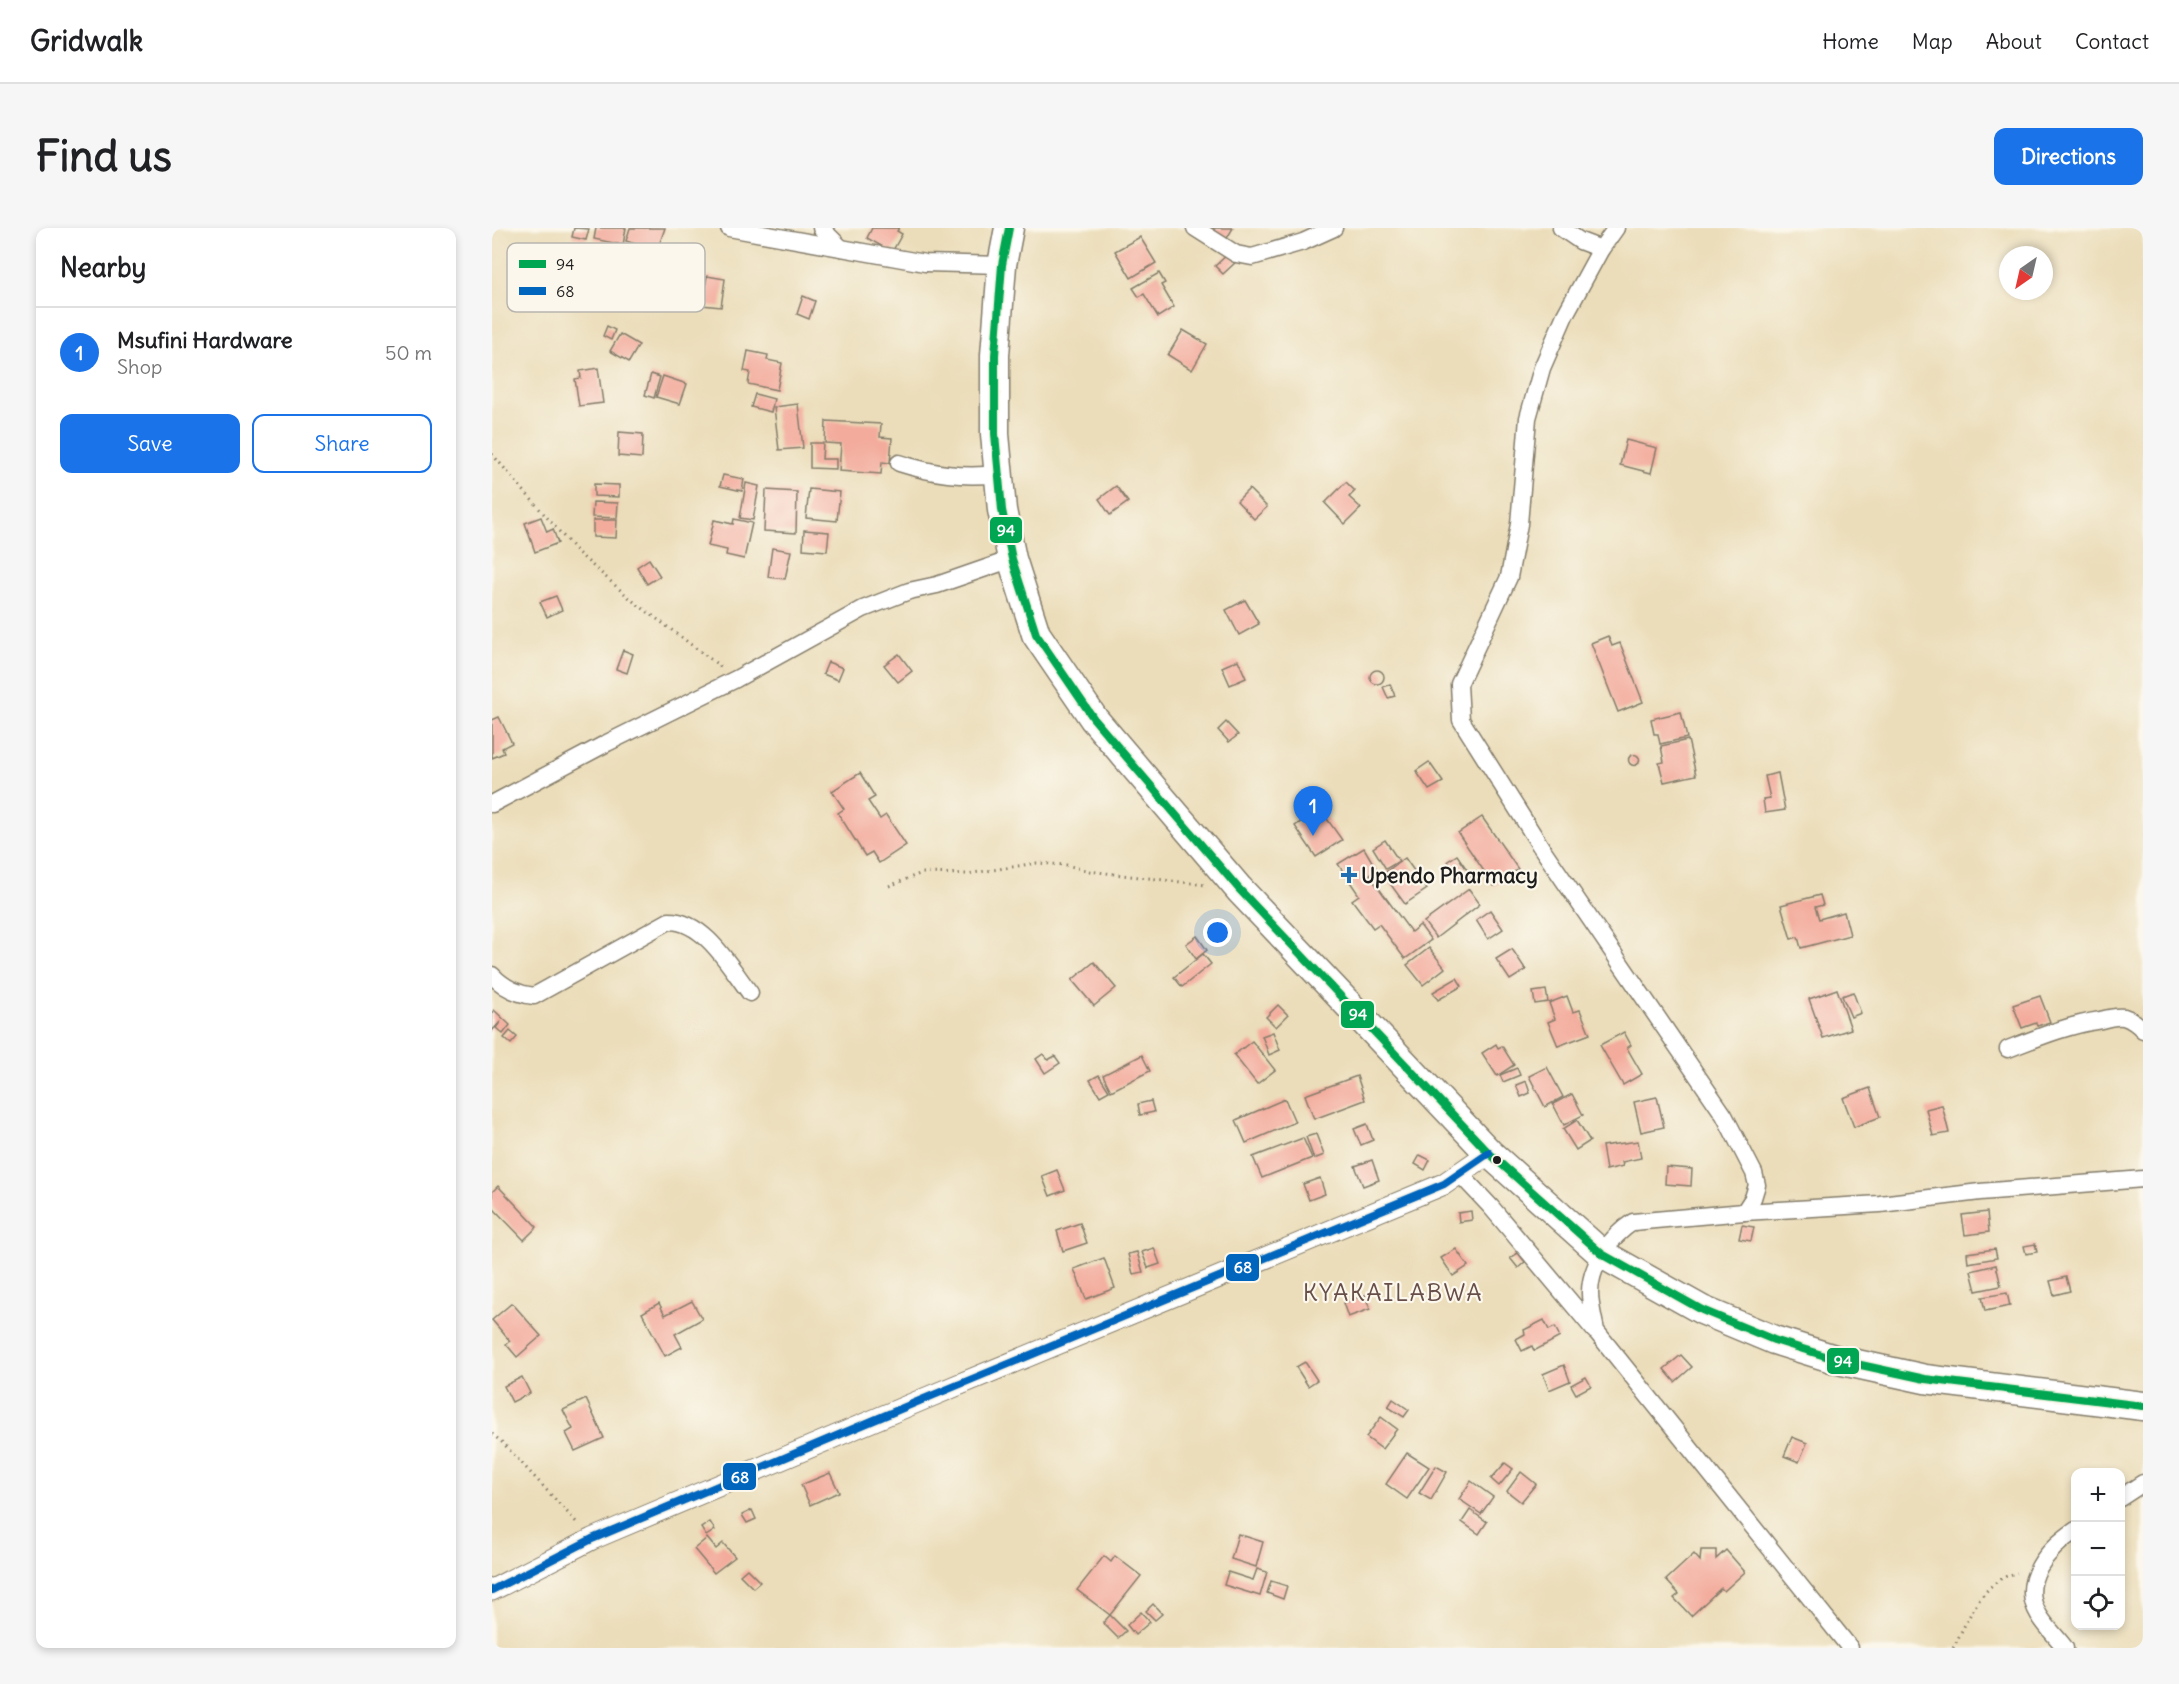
<!DOCTYPE html>
<html lang="en">
<head>
<meta charset="utf-8">
<style>
  :root { --surface:#fff; --page:#f6f6f6; --text:#202124; --muted:#757577; --line:#e0e0e0; --accent:#1a73e8 }
  body { margin:0; font-family:Delius,sans-serif; background:var(--page); color:var(--text) }
  .controls { position:absolute; right:18px; bottom:18px; display:grid; overflow:hidden; border-radius:12px; box-shadow:0 3px 9px #0003 }
  .controls button { width:54px; height:54px; display:grid; place-items:center; padding:0; border:0; border-bottom:2px solid var(--line); background:var(--surface); color:var(--text); font:30px sans-serif }
  .compass { position:absolute; left:1507px; top:18px; width:54px; height:54px; border-radius:50%; background:var(--surface); box-shadow:0 3px 9px #0003; rotate:214deg }
  .you { position:absolute; left:726px; top:705px; width:21px; height:21px; margin:-15px; border:4px solid #fff; border-radius:50%; background:#1a73e8; box-shadow:0 0 0 9px #1a73e833 }
  .badge { display:grid; place-items:center; width:39px; height:39px; border-radius:50%; background:var(--accent); color:#fff; font-size:20px; font-weight:700 }
  .pin { position:absolute; translate:-50% -50px; filter:drop-shadow(0 2px 3px #0008) }
  .pin::after { content:''; position:absolute; top:32px; width:21px; height:18px; background:inherit; clip-path:polygon(0 0,100% 0,50% 100%) }
  .list { margin:0; padding:0; list-style:none }
  h2 { display:flex; justify-content:space-between; align-items:center; height:78px; margin:0; padding:0 24px; font-size:26px }
  h2 small { font-size:20px; font-weight:400; color:var(--muted) }
  .list li { display:grid; grid-template-columns:39px 1fr auto; gap:18px; align-items:center; box-sizing:border-box; height:90px; padding:0 24px; border-top:2px solid var(--line) }
  .list b { display:block; font-size:22px; white-space:nowrap }
  .list p { margin:0; font-size:20px; white-space:nowrap; color:var(--muted) }
  .list em { font-size:20px; font-style:normal; color:var(--muted) }
  .actions { display:flex; gap:12px; padding:18px 24px }
  .actions a { flex:1; padding:14px 0; border:2px solid var(--accent); border-radius:12px; text-align:center; font-size:21px; color:var(--accent) }
  .actions .main { background:var(--accent); color:#fff }
  .icon { flex:none; width:33px; height:33px; fill:none; stroke:currentColor; stroke-width:2; stroke-linecap:round; stroke-linejoin:round }
  .map { position:relative; flex:none; width:1651px; height:1420px; overflow:hidden; border-radius:12px }
  header { display:flex; align-items:center; gap:36px; box-sizing:border-box; height:84px; padding:0 30px; background:var(--surface); border-bottom:2px solid var(--line) }
  header strong { font-size:28px }
  nav { display:flex; gap:33px; margin-inline-start:auto; font-size:21px }
  .intro { display:flex; align-items:center; justify-content:space-between; box-sizing:border-box; height:144px; padding:0 36px }
  h1 { margin:0; font-size:42px }
  .button { padding:15px 27px; border-radius:12px; background:var(--accent); color:#fff; font-size:21px; font-weight:700 }
  main { display:flex; gap:36px; padding:0 36px }
  aside { flex:1; background:var(--surface); border-radius:12px; box-shadow:0 3px 9px #0003 }
  .map>svg:first-child { display:block }
  .building { fill:#f3ab9c }
  .lines { fill:none; stroke-linecap:round; stroke-linejoin:round }
  .minor-casing { stroke:#847c6a; stroke-width:19 }
  .tertiary-casing { stroke:#847c6a; stroke-width:23 }
  .trunk-casing { stroke:#847c6a; stroke-width:31 }
  .path { stroke:#847c6a; stroke-width:3; stroke-dasharray:1.5 4.5; stroke-linecap:butt }
  .minor { stroke:#fff; stroke-width:16 }
  .tertiary { stroke:#fff; stroke-width:21 }
  .trunk { stroke:#fff; stroke-width:28 }
  .bus-1-casing { stroke:#fbf7ec; stroke-width:12 }
  .bus-2-casing { stroke:#fbf7ec; stroke-width:12 }
  .bus-1 { stroke:#00a651; stroke-width:8 }
  .bus-2 { stroke:#0065bd; stroke-width:8 }
  .poi-dot { fill:#1f6fb2; stroke:#fbf7ec; stroke-width:2 }
  .bus-dot { fill:#1c1c1c; stroke:#fbf7ec; stroke-width:2 }
  .labels { text-anchor:middle; dominant-baseline:central; stroke-width:4.5; stroke-linejoin:round; paint-order:stroke }
  .poi-label { font-size:21px; font-weight:bold; fill:#1c1c1c; stroke:#fbf7ec; text-anchor:start }
  .quarter-label { font-size:24px; letter-spacing:1.5px; fill:#674e49; stroke:#fbf7ec }
  .key { fill:#fbf7ec; stroke:#b8b5ae; stroke-width:1.5 }
  .key-label { font-size:16px; fill:#1c1c1c }
  .line-badge { stroke:#fbf7ec; stroke-width:2 }
  .badge-label { font-size:16px; text-anchor:middle; font-weight:bold; fill:#fff }
</style>
</head>
<body>
<header>
<strong>Gridwalk</strong>
<nav><a>Home</a><a>Map</a><a>About</a><a>Contact</a></nav>
</header>
<div class="intro"><h1>Find us</h1><a class="button">Directions</a></div>
<main>
<aside>
<h2>Nearby<small></small></h2>
<ul class="list">
<li><span class="badge">1</span><div><b>Msufini Hardware</b><p>Shop</p></div><em>50 m</em></li>
</ul>
<div class="actions"><a class="main">Save</a><a>Share</a></div>
</aside>
<div class="map">
<svg width="1651" height="1420" viewBox="0 0 1651 1420">
  <rect width="100%" height="100%" fill="#fbf7ec"/>
  <filter id="ink" filterUnits="userSpaceOnUse"><feTurbulence type="fractalNoise" baseFrequency=".0167" numOctaves="2"/><feDisplacementMap in="SourceGraphic" scale="12" xChannelSelector="R" yChannelSelector="G"/><feConvolveMatrix kernelMatrix="1 2 1 2 8 2 1 2 1" color-interpolation-filters="sRGB"/></filter>
  <filter id="wash" filterUnits="userSpaceOnUse"><feTurbulence type="fractalNoise" baseFrequency=".008" numOctaves="4" result="noise"/><feDisplacementMap in="SourceGraphic" scale="24" xChannelSelector="R" yChannelSelector="G"/><feGaussianBlur stdDeviation="1.35" result="paint"/><feColorMatrix in="noise" values="0 0 0 0 0 0 0 0 0 0 0 0 0 0 0 0 0 1.4 0 .05"/><feComposite in="paint" operator="in"/></filter>
  <g filter="url(#wash)">
    <rect width="100%" height="100%" fill="#ebddb9"/>
    <g id="blocks">
      <g class="building">
        <path d="M82,0L97,1L94,12L80,9Z"/>
        <path d="M104,0H134L131,17L102,11Z"/>
        <path d="M138,0H173L165,23L134,13Z"/>
        <path d="M380,0H407L405,3L410,6L400,24L375,10Z"/>
        <path d="M713,0H741L734,12Z"/>
        <path d="M648,9L664,35L639,50L623,23Z"/>
        <path d="M737,25L745,33L731,46L723,38Z"/>
        <path d="M667,45L673,55L669,57L682,79L666,89L652,66L647,69L641,60Z"/>
        <path d="M215,48L233,51L229,79L210,77Z"/>
        <path d="M311,68L323,73L317,91L305,86Z"/>
        <path d="M115,98L123,102L119,112L111,108Z"/>
        <path d="M691,102L715,116L700,142L676,127Z"/>
        <path d="M128,106L147,117L137,134L118,123Z"/>
        <path d="M256,123L276,127L275,132L290,135L285,162L256,156L258,144L252,143Z"/>
        <path d="M106,140L111,175L87,178L83,151L89,150L88,143Z"/>
        <path d="M159,146L168,149L162,170L153,167Z"/>
        <path d="M171,148L195,156L188,176L164,169Z"/>
        <path d="M263,166L282,171L279,184L259,179Z"/>
        <path d="M306,176L311,220L287,222L282,179Z"/>
        <path d="M334,193L389,196L388,209L400,210L398,235L390,234L389,246L347,243L349,216L333,215Z"/>
        <path d="M127,204L151,206L150,230L126,228Z"/>
        <path d="M1134,212L1165,220L1159,245L1128,237Z"/>
        <path d="M318,215H331L330,231H344V241L318,240Z"/>
        <path d="M231,247L252,251L250,263L228,258Z"/>
        <path d="M854,254L863,263L857,269L869,280L853,296L833,275Z"/>
        <path d="M254,255L267,258L261,292L248,290Z"/>
        <path d="M102,256L127,257V269L102,268Z"/>
        <path d="M624,258L636,274L618,287L607,271Z"/>
        <path d="M317,261L348,264L345,293L314,290Z"/>
        <path d="M757,261L775,279L762,291L745,273Z"/>
        <path d="M274,262L305,264L304,305L272,303Z"/>
        <path d="M101,274L126,275L125,290L100,289Z"/>
        <path d="M49,289L55,304L61,301L66,315L43,324L33,295Z"/>
        <path d="M242,291L260,295L252,331L234,327L235,322L216,318L222,292L241,296Z"/>
        <path d="M101,292H125L124,310L101,309Z"/>
        <path d="M312,302L337,304L335,323L311,321Z"/>
        <path d="M280,320L299,323L293,351L276,349Z"/>
        <path d="M157,331L168,348L155,356L145,339Z"/>
        <path d="M64,368L70,382L55,389L48,374Z"/>
        <path d="M753,372L767,396L747,407L734,382Z"/>
        <path d="M1116,408L1120,418L1128,415L1151,474L1126,484L1099,415Z"/>
        <path d="M131,422L141,426L135,445L124,441Z"/>
        <path d="M407,426L420,443L406,454L392,437Z"/>
        <path d="M746,432L754,450L738,457L730,439Z"/>
        <path d="M336,434L351,440L346,452L331,446Z"/>
        <circle cx="885" cy="449" r="7"/>
        <path d="M898,456L903,468L896,470L891,459Z"/>
        <path d="M1189,484L1195,510L1168,516L1166,506H1162L1159,491Z"/>
        <path d="M7,489L20,515L10,520L12,525L0,530V492Z"/>
        <path d="M734,494L746,507L737,514L726,502Z"/>
        <path d="M1196,512L1204,547L1172,554L1167,535L1172,534L1169,518Z"/>
        <circle cx="1142" cy="532" r="5.5"/>
        <path d="M937,534L951,554L937,562L924,543Z"/>
        <path d="M368,545L383,569L376,573L388,591L394,587L414,617L387,635L380,624L373,628L346,585L352,581L340,563Z"/>
        <path d="M1286,545L1293,582L1273,585L1271,571L1278,570L1273,548Z"/>
        <path d="M828,581L850,612L824,629L803,598Z"/>
        <path d="M990,589L1026,641L1002,658L966,605Z"/>
        <path d="M893,612L907,633L894,641L881,620Z"/>
        <path d="M872,620L885,642L877,647L919,704L928,697L939,712L913,731L887,696L881,700L860,672L867,667L846,636Z"/>
        <path d="M965,627L980,649L971,655L956,633Z"/>
        <path d="M913,630L935,661L913,676L891,646Z"/>
        <path d="M977,661L988,676L944,710L932,694Z"/>
        <path d="M1328,667L1331,677L1323,679L1327,691L1352,684L1358,707L1309,720L1306,709L1299,711L1289,677Z"/>
        <path d="M998,682L1011,701L996,711L984,692Z"/>
        <path d="M705,708L715,722L704,731L694,716Z"/>
        <path d="M937,720L953,740L931,757L915,737Z"/>
        <path d="M1020,721L1034,742L1018,752L1004,731Z"/>
        <path d="M711,726L719,736L690,759L682,749Z"/>
        <path d="M602,734L624,760L602,778L580,752Z"/>
        <path d="M965,750L970,758L946,772L941,764Z"/>
        <path d="M1345,761L1359,801L1331,810L1317,771Z"/>
        <path d="M1054,762L1056,774L1043,776L1041,764Z"/>
        <path d="M1361,764L1369,785L1359,789L1350,768Z"/>
        <path d="M1075,768L1081,784L1088,782L1098,806L1066,818L1056,794L1063,791L1057,775Z"/>
        <path d="M1548,768L1558,794L1545,798L1544,795L1530,800L1521,777Z"/>
        <path d="M786,777L796,787L784,799L774,789Z"/>
        <path d="M2,782L18,797L11,806L4,800L9,793L0,803V785Z"/>
        <path d="M18,803L25,809L19,816L12,810Z"/>
        <path d="M781,804L788,822L777,827L770,808Z"/>
        <path d="M1132,804L1139,817L1135,820L1150,846L1131,857L1108,817Z"/>
        <path d="M760,813L783,842L765,856L742,827Z"/>
        <path d="M1004,816L1006,820L1010,818L1022,837L1005,848L990,825Z"/>
        <path d="M551,826L556,832L563,828L568,835L553,845L544,831Z"/>
        <path d="M650,827L658,843L619,863L611,847Z"/>
        <path d="M1055,839L1071,869L1053,879L1037,848Z"/>
        <path d="M1025,840L1028,847L1011,854L1008,847Z"/>
        <path d="M607,847L617,863L608,868L598,852Z"/>
        <path d="M865,848L873,872L822,891L813,867Z"/>
        <path d="M1034,853L1038,865L1029,869L1024,857Z"/>
        <path d="M1378,860L1388,889L1362,899L1351,870Z"/>
        <path d="M1080,866L1091,887L1072,897L1061,876Z"/>
        <path d="M1165,869L1172,899L1149,904L1142,874Z"/>
        <path d="M793,871L803,894L754,915L744,892Z"/>
        <path d="M659,873L662,884L648,887L646,876Z"/>
        <path d="M1450,877L1457,905L1441,908L1434,881Z"/>
        <path d="M1085,892L1098,913L1084,922L1071,901Z"/>
        <path d="M875,896L881,912L869,917L862,901Z"/>
        <path d="M824,906L832,927L822,931L814,909Z"/>
        <path d="M811,910L820,930L770,950L761,929Z"/>
        <path d="M1146,913L1149,930L1130,934L1131,938L1114,942L1110,918Z"/>
        <path d="M928,927L938,932L933,942L923,936Z"/>
        <path d="M880,932L887,952L871,958L863,938Z"/>
        <path d="M1174,939L1200,941L1199,958L1173,956Z"/>
        <path d="M565,942L573,962L558,968L550,948Z"/>
        <path d="M828,950L833,966L817,972L811,956Z"/>
        <path d="M6,958L45,999L32,1012L0,979V964Z"/>
        <path d="M979,983L980,992L967,994L966,985Z"/>
        <path d="M1495,984L1497,1004L1473,1007L1470,987Z"/>
        <path d="M588,995L595,1015L571,1023L565,1003Z"/>
        <path d="M1250,997L1262,999L1259,1013L1247,1011Z"/>
        <path d="M1543,1016L1545,1024L1534,1026L1532,1018Z"/>
        <path d="M662,1020L668,1036L656,1040L650,1024Z"/>
        <path d="M964,1021L976,1038L961,1048L949,1030Z"/>
        <path d="M1503,1021L1505,1030L1476,1035L1475,1025Z"/>
        <path d="M645,1024L651,1044L641,1046L636,1026Z"/>
        <path d="M1026,1025L1033,1034L1026,1040L1018,1030Z"/>
        <path d="M612,1030L623,1060L594,1071L582,1041Z"/>
        <path d="M1504,1037L1509,1058L1484,1063L1479,1043Z"/>
        <path d="M1574,1049L1578,1063L1562,1067L1558,1053Z"/>
        <path d="M1515,1065L1518,1078L1493,1083L1490,1069Z"/>
        <path d="M873,1067L878,1081L856,1089L851,1075Z"/>
        <path d="M200,1073L210,1091L183,1106L190,1119L173,1128L150,1085L167,1075L173,1087Z"/>
        <path d="M20,1075L49,1108L25,1129L14,1116L18,1113L0,1092Z"/>
        <path d="M1052,1092L1057,1102L1063,1099L1068,1109L1042,1123L1040,1118L1030,1123L1024,1111L1033,1106L1032,1102Z"/>
        <path d="M1189,1127L1200,1139L1183,1154L1172,1141Z"/>
        <path d="M813,1134L825,1152L816,1158L804,1139Z"/>
        <path d="M1072,1137L1078,1153L1057,1162L1051,1146Z"/>
        <path d="M30,1149L38,1165L20,1174L12,1158Z"/>
        <path d="M1094,1149L1099,1158L1084,1166L1079,1157Z"/>
        <path d="M94,1171L112,1210L83,1223L74,1205L81,1201L71,1182Z"/>
        <path d="M901,1171L917,1182L912,1189L896,1179Z"/>
        <path d="M889,1189L905,1201L890,1221L874,1209Z"/>
        <path d="M1300,1209L1315,1215L1307,1234L1292,1228Z"/>
        <path d="M915,1225L937,1239L915,1271L894,1256Z"/>
        <path d="M1013,1235L1021,1241L1007,1258L999,1251Z"/>
        <path d="M944,1238L955,1244L939,1272L927,1265Z"/>
        <path d="M1029,1244L1044,1256L1029,1274L1015,1263Z"/>
        <path d="M338,1245L347,1264L318,1277L309,1257Z"/>
        <path d="M979,1253L1001,1269L989,1286L967,1271Z"/>
        <path d="M260,1282L264,1291L255,1295L250,1287Z"/>
        <path d="M978,1282L995,1294L987,1306L970,1294Z"/>
        <path d="M218,1294L223,1302L214,1308L209,1300Z"/>
        <path d="M746,1306L771,1314L764,1339L739,1331Z"/>
        <path d="M215,1310L224,1321L231,1315L243,1329L222,1345L202,1321Z"/>
        <path d="M1209,1322H1224V1331L1234,1322L1253,1344L1232,1363L1229,1360L1199,1388L1182,1370L1187,1366L1174,1352L1202,1326L1208,1333Z"/>
        <path d="M612,1328L619,1334L623,1328L649,1348L618,1387L585,1362Z"/>
        <path d="M255,1341L268,1354L261,1360L248,1347Z"/>
        <path d="M765,1341L775,1344L768,1368L732,1357L736,1344L761,1352Z"/>
        <path d="M779,1353L795,1358L791,1371L775,1365Z"/>
        <path d="M661,1376L670,1386L663,1392L654,1383Z"/>
        <path d="M649,1384L658,1394L643,1407L635,1397Z"/>
        <path d="M618,1387L634,1403L626,1410L611,1395Z"/>
      </g>
    </g>
  </g>
  <g filter="url(#ink)">
    <use href="#blocks" fill-opacity="0" stroke="#847c6a" stroke-width="1.5"/>
    <g class="lines">
      <defs>
        <g id="minor">
          <path d="M237,0L433,35L510,37"/>
          <path d="M329,0L349,20"/>
          <path d="M703,0L744,26L760,29L811,14L842,0"/>
          <path d="M1069,0L1088,13L1109,21"/>
          <path d="M1124,0L1109,21L1073,87L1050,140L1036,190L1027,296L1017,349L967,456L969,492L1049,619L1232,887L1262,945L1265,957L1261,970L1252,984"/>
          <path d="M407,235C441,246 471,250 506,246"/>
          <path d="M0,576L115,515L244,451L371,381L417,363L445,357L520,331"/>
          <path d="M0,747C11,759 25,766 42,768L177,693C213,693 238,739 258,765"/>
          <path d="M1516,821C1547,809 1576,797 1609,792C1616,790 1625,788 1632,789C1639,791 1647,797 1651,802"/>
          <path d="M967,945L999,979L1103,1103"/>
          <path d="M1628,1270L1651,1255"/>
          <path d="M1358,1420L1104,1103C1102,1091 1098,1078 1098,1065C1098,1037 1119,1008 1141,994L1252,984L1388,976L1488,964L1651,951"/>
          <path d="M1573,1420C1565,1409 1554,1399 1547,1387C1526,1353 1557,1320 1584,1302"/>
        </g>
        <path id="tertiary" d="M0,1362L100,1311L432,1171L952,956L997,925"/>
        <path id="trunk" d="M517,0L510,37L503,127V206L510,282L520,331L544,406L602,491L747,661L997,925L1110,1026L1210,1082L1282,1112L1346,1132L1433,1151L1651,1178"/>
      </defs>
      <use href="#minor" class="minor-casing"/>
      <use href="#tertiary" class="tertiary-casing"/>
      <use href="#trunk" class="trunk-casing"/>
      <g class="path">
        <path d="M0,226L85,324L141,373L229,439"/>
        <path d="M397,658L430,645L475,646L545,635L574,637L597,643L714,657"/>
        <path d="M0,1206L11,1215L87,1297"/>
        <path d="M1461,1420C1476,1392 1491,1351 1525,1345"/>
      </g>
      <use href="#minor" class="minor"/>
      <use href="#tertiary" class="tertiary"/>
      <use href="#trunk" class="trunk"/>
      <defs>
        <path id="bus-1" d="M517,0L510,37L503,127V206L510,282L520,331L544,406L602,491L747,661L997,925L1110,1026L1210,1082L1282,1112L1346,1132L1433,1151L1651,1178"/>
        <path id="bus-2" d="M0,1362L100,1311L432,1171L952,956L997,925"/>
      </defs>
      <use href="#bus-1" class="bus-1-casing"/>
      <use href="#bus-2" class="bus-2-casing"/>
      <use href="#bus-1" class="bus-1"/>
      <use href="#bus-2" class="bus-2"/>
    </g>
  </g>
  <path class="poi-dot" d="M854 638h6v6h6v6h-6v6h-6v-6h-6v-6h6z"/>
  <circle class="bus-dot" cx="1005" cy="932" r="5"/>
  <g class="labels">
    <g class="poi-label">
      <text x="869" y="647">Upendo Pharmacy</text>
    </g>
    <g class="quarter-label">
      <text x="901" y="1064">KYAKAILABWA</text>
    </g>
  </g>
  <rect x="15" y="15" width="198" height="69" rx="9" class="key"/>
  <rect x="27" y="32" width="27" height="8" fill="#00a651"/>
  <rect x="27" y="59" width="27" height="8" fill="#0065bd"/>
  <g class="key-label">
    <text x="64" y="42">94</text>
    <text x="64" y="69">68</text>
  </g>
  <g class="line-badge">
    <rect x="497" y="288" width="34" height="28" rx="6" fill="#00a651"/>
    <rect x="848" y="772" width="35" height="29" rx="6" fill="#00a651"/>
    <rect x="733" y="1025" width="35" height="29" rx="6" fill="#0065bd"/>
    <rect x="1334" y="1119" width="34" height="28" rx="6" fill="#00a651"/>
    <rect x="230" y="1234" width="35" height="29" rx="6" fill="#0065bd"/>
  </g>
  <g class="badge-label">
    <text x="514" y="308">94</text>
    <text x="866" y="792">94</text>
    <text x="751" y="1045">68</text>
    <text x="1351" y="1139">94</text>
    <text x="248" y="1255">68</text>
  </g>
</svg>
<div class="controls">
<button>+</button>
<button>−</button>
<button><svg class="icon" aria-label="locate" viewBox="0 0 24 24"><circle cx="12" cy="12" r="6"/><path d="M12 2v4M12 18v4M2 12h4M18 12h4"/></svg></button>
</div>
<svg class="compass" viewBox="-18 -18 36 36"><path d="M0-13l5 13h-10z" fill="#e53935"/><path d="M0 13l5-13h-10z" fill="#757577"/></svg>
<div class="you"></div>
<div class="pin badge" style="left:821px;top:608px">1</div>
</div>
</main>
</body>
</html>
